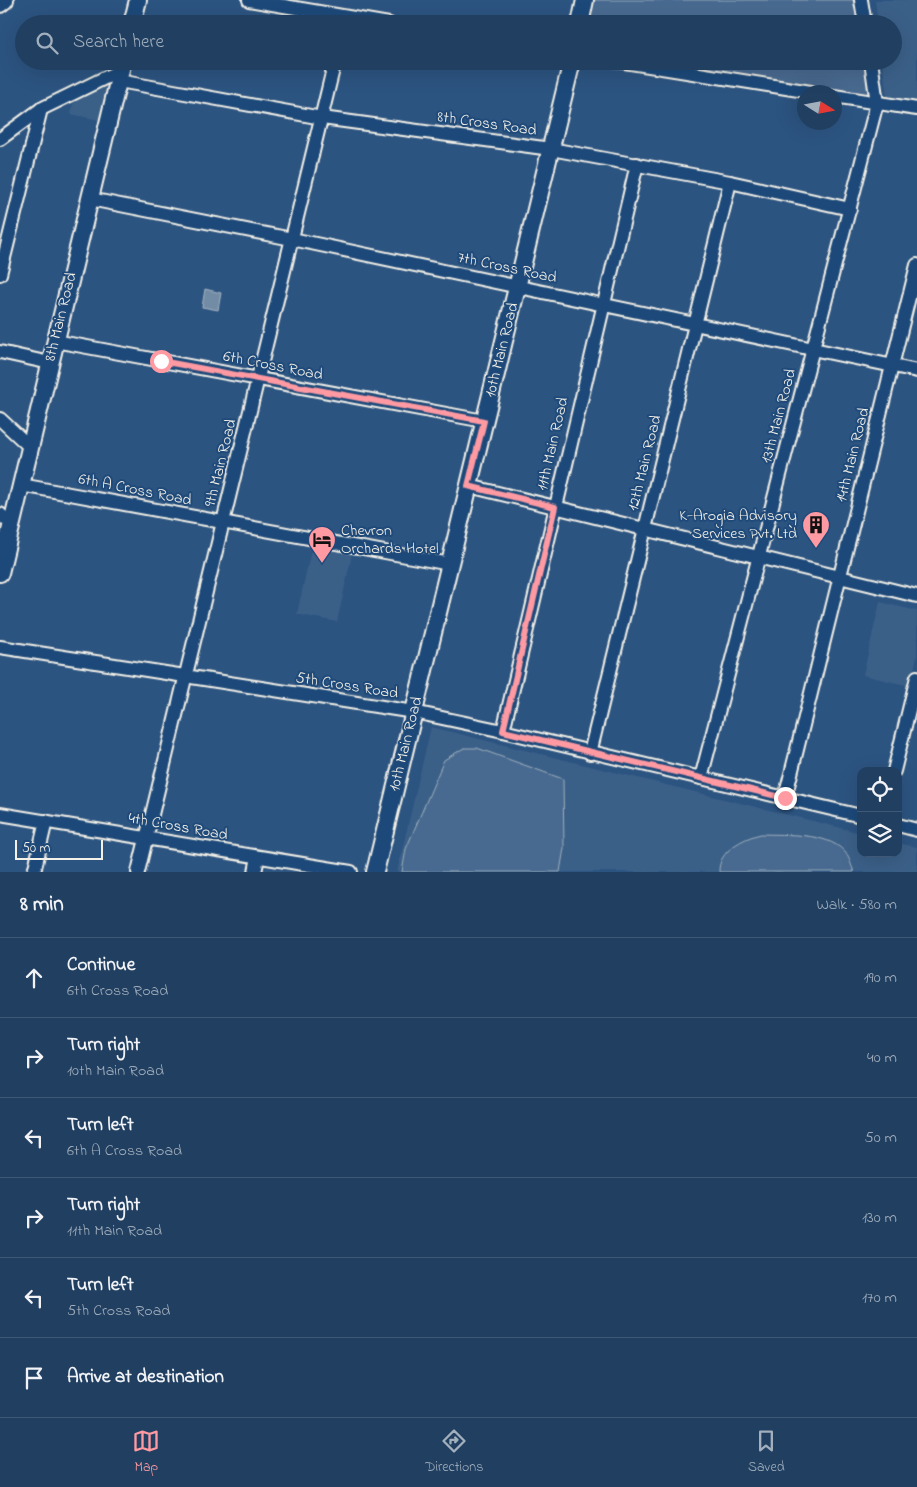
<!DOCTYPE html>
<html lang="en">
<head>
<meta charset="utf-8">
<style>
  :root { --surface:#213f61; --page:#2d4a6a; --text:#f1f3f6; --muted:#a2afbd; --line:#3e5876; --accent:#ff9aa2 }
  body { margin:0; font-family:"Indie Flower",sans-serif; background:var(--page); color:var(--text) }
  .controls { position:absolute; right:15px; bottom:15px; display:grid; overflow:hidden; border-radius:10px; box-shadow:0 5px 20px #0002 }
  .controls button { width:45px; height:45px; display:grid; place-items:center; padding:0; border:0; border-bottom:1px solid var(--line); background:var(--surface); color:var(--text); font:25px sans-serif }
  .compass { position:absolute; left:797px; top:85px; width:45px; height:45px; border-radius:50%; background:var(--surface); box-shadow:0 5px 20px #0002; rotate:101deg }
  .scale { position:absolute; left:15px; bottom:12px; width:88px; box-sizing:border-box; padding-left:5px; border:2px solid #f4f1e8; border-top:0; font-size:14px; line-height:18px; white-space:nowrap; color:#f4f1e8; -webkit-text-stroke:4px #1f4a7a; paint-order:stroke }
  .stop { position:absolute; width:15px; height:15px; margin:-11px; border:4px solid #ff9aa2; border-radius:50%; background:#fff }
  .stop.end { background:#ff9aa2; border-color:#fff; box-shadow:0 1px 5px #0008 }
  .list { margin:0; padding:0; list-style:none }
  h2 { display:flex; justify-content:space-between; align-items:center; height:65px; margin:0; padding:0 20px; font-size:21px }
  h2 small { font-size:16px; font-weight:400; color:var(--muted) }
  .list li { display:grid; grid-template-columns:32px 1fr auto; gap:15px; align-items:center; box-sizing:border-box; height:80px; padding:0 20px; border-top:1px solid var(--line) }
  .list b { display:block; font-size:19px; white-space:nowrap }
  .list p { margin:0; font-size:16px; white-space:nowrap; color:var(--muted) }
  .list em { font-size:16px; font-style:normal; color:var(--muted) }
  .icon { flex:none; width:28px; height:28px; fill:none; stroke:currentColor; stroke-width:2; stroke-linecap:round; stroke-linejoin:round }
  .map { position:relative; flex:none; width:917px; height:872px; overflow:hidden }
  .search { position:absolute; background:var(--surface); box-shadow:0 5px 20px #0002; left:15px; right:15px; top:15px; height:55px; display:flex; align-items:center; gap:12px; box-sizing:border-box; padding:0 18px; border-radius:28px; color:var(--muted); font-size:19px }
  .sheet { height:545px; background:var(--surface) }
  nav { display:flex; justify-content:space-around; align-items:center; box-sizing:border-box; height:70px; border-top:1px solid var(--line); background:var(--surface); font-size:14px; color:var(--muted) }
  nav a { display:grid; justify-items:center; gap:2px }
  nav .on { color:var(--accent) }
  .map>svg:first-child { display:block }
  .built { fill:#3b6088 }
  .green { fill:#496b90; stroke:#9eaebc }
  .water { fill:#738ca6; stroke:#a7b4c0 }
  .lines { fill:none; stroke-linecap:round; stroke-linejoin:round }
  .minor-casing { stroke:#f4f1e8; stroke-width:16 }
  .tertiary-casing { stroke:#f4f1e8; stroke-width:20 }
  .minor { stroke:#1f4a7a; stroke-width:12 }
  .tertiary { stroke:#1f4a7a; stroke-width:16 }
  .route { stroke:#ff9aa2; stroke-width:6 }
  .labels { text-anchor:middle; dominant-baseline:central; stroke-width:4; stroke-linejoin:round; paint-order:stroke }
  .street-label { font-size:16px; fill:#f4f1e8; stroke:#1f4a7a }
  .poi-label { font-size:16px; fill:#f4f1e8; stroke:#1f4a7a; text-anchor:end }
</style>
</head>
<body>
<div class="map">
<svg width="917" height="872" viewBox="0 0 917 872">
  <rect width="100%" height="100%" fill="#2c5481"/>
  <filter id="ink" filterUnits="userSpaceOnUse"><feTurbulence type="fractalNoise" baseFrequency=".02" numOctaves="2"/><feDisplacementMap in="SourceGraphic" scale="10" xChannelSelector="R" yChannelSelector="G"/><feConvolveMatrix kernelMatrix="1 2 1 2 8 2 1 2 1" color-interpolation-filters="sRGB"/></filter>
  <g filter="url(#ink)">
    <g class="built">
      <path d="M875,0H917V100L887,97L882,61H893V24H878Z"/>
      <path d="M115,78L104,121L71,114L74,100Z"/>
      <path d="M312,546L352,554L337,622L297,614Z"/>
      <path d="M880,602L917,611V656L910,686L863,675Z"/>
      <path d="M431,727L861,833V853H898V843L917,847V872H397Z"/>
    </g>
    <g class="green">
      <path d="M593,0H853L858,24H587Z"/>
      <path d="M296,18L328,24H295Z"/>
      <path d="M654,61H864L871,96Z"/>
      <path d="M464,748H477L563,779L564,848L560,872H402L406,849L444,760Z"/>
      <path d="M761,834C785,835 826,832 844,851C849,856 851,865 854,872H719C718,851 743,838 761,834Z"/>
    </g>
    <path class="water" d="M205,289L221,293L218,310L202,307Z"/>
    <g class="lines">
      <defs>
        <g id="minor">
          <path d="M249,0L389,24"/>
          <path d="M861,0L865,24"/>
          <path d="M618,61L811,92"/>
          <path d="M119,81L322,118L551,149L730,182L850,209"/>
          <path d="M834,96L917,109"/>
          <path d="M0,139L41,109L121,70"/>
          <path d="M90,199L292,239L917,371"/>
          <path d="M0,274L41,109"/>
          <path d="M55,341L484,421"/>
          <path d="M0,352L50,363"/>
          <path d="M0,419L30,447"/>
          <path d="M21,485L450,564"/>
          <path d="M469,486L917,596"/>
          <path d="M0,514L12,525"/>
          <path d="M0,647L414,712L503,731L861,816"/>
          <path d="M503,731L637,164"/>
          <path d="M590,753L730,182"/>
          <path d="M894,771L917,677"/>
          <path d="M701,778L877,103L871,61"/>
          <path d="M785,798L917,265"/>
          <path d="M0,814L351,872"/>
          <path d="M898,825L917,830"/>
          <path d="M34,872L46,821"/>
          <path d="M138,872L335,61"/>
          <path d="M255,872L258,857"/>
        </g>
        <g id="tertiary">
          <path d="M0,4L5,0"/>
          <path d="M132,24L138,0"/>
          <path d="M580,24L585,0"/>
          <path d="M0,573L123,61"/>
          <path d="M375,872L572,61"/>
        </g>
      </defs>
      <use href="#minor" class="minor-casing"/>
      <use href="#tertiary" class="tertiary-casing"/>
      <use href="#minor" class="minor"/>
      <use href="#tertiary" class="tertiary"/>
    </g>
  </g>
  <g class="lines" filter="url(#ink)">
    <path class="route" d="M161,361L484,421L468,486L555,507L503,731L785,798"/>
  </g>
  <defs>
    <symbol id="building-pin" viewBox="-11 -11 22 30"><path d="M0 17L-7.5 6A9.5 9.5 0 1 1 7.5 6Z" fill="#ff9aa2" stroke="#1f4a7a"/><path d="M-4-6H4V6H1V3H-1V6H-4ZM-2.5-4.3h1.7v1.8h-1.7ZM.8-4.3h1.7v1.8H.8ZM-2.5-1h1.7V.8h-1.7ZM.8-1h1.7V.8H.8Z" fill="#111"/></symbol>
    <symbol id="hotel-pin" viewBox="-11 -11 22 30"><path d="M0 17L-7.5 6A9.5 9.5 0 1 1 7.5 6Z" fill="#ff9aa2" stroke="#1f4a7a"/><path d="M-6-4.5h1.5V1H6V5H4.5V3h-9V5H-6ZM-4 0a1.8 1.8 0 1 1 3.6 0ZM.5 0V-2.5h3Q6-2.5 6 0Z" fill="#111"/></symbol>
  </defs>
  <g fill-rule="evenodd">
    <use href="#building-pin" x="800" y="509" width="32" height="43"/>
    <use href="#hotel-pin" x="306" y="524" width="32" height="43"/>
  </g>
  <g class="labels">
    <g class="street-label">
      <text transform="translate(487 124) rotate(8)">8th Cross Road</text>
      <text transform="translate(507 268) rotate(12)">7th Cross Road</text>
      <text transform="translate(61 317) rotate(-76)">8th Main Road</text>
      <text transform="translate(502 350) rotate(-76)">10th Main Road</text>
      <text transform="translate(273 366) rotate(11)">6th Cross Road</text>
      <text transform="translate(779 416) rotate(-75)">13th Main Road</text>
      <text transform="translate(553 444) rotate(-77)">11th Main Road</text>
      <text transform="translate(853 455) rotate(-76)">14th Main Road</text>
      <text transform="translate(221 463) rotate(-76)">9th Main Road</text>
      <text transform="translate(645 463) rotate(-76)">12th Main Road</text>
      <text transform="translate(135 490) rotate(11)">6th A Cross Road</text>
      <text transform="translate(347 686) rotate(9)">5th Cross Road</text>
      <text transform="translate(406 744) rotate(-76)">10th Main Road</text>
      <text transform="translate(178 827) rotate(10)">4th Cross Road</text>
    </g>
    <g class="poi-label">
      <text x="797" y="516">K-Arogia Advisory<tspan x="797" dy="18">Services Pvt. Ltd</tspan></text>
      <text x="341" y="531" text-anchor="start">Chevron<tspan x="341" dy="18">Orchards Hotel</tspan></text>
    </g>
  </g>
</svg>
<div class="controls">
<button><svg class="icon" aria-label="locate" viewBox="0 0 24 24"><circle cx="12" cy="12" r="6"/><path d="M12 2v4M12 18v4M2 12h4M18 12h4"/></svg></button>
<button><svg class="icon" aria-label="layers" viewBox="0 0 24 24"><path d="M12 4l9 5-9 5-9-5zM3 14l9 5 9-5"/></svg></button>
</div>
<svg class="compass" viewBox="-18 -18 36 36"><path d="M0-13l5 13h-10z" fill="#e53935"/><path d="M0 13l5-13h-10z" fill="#a2afbd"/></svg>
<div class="scale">50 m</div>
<div class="stop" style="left:161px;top:361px"></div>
<div class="stop end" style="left:785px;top:798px"></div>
<div class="search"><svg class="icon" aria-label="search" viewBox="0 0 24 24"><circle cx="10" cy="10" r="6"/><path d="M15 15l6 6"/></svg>Search here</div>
</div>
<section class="sheet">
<h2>8 min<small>Walk · 580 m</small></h2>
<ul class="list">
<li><svg class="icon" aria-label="ahead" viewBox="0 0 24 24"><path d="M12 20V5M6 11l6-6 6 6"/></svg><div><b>Continue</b><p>6th Cross Road</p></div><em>190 m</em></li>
<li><svg class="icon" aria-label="right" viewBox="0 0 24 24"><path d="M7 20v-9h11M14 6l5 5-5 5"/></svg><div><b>Turn right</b><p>10th Main Road</p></div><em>40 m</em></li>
<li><svg class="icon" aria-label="left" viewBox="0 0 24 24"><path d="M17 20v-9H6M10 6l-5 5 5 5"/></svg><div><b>Turn left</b><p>6th A Cross Road</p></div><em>50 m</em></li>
<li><svg class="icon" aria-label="right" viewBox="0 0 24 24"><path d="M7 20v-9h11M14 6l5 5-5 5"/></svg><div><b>Turn right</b><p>11th Main Road</p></div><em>130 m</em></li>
<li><svg class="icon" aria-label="left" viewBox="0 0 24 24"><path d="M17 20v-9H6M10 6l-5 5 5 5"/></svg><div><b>Turn left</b><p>5th Cross Road</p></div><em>170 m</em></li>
<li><svg class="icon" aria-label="arrive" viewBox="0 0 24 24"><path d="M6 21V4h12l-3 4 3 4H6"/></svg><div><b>Arrive at destination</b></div></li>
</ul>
</section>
<nav>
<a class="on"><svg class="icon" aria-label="map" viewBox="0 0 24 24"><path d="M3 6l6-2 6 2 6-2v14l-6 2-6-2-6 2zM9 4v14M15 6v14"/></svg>Map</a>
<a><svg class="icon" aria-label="directions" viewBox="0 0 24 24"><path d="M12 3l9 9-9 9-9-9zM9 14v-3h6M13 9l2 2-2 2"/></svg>Directions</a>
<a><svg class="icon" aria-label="saved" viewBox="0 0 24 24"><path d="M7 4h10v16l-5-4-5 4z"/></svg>Saved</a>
</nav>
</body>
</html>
